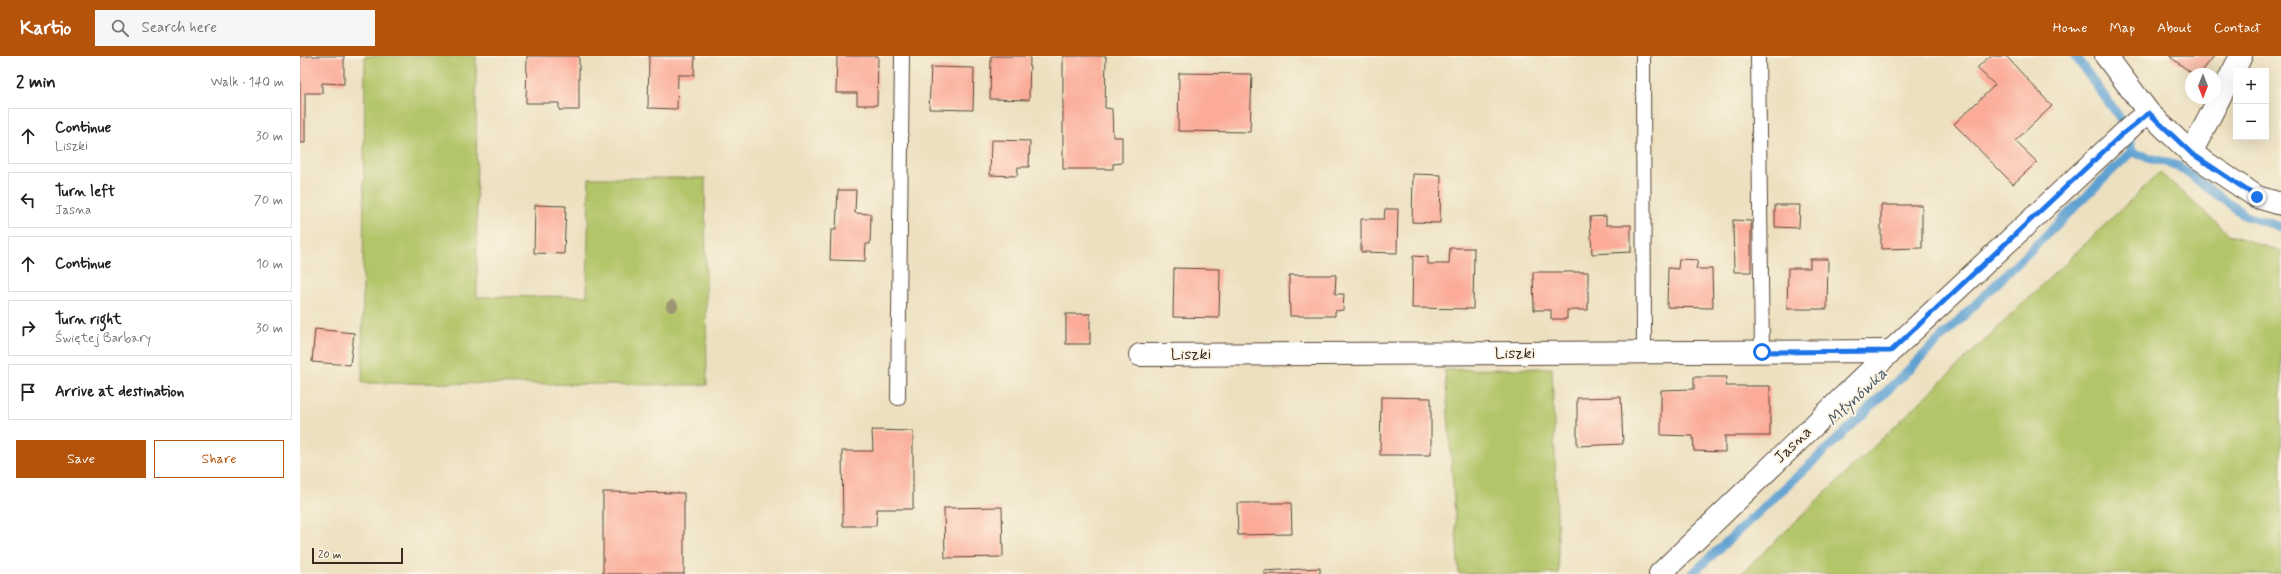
<!DOCTYPE html>
<html lang="en">
<head>
<meta charset="utf-8">
<style>
  :root { --surface:#fff; --page:#f6f6f6; --text:#202124; --muted:#757577; --line:#e0e0e0; --accent:#b45309 }
  body { margin:0; font-family:Mynerve,sans-serif; background:var(--page); color:var(--text) }
  .controls { position:absolute; right:12px; top:12px; display:grid; overflow:hidden; border-radius:0px; box-shadow:0 4px 16px #0002 }
  .controls button { width:36px; height:36px; display:grid; place-items:center; padding:0; border:0; border-bottom:1px solid var(--line); background:var(--surface); color:var(--text); font:20px sans-serif }
  .compass { position:absolute; left:1885px; top:12px; width:36px; height:36px; border-radius:50%; background:var(--surface); box-shadow:0 4px 16px #0002; rotate:180deg }
  .scale { position:absolute; left:12px; bottom:10px; width:91px; box-sizing:border-box; padding-left:4px; border:2px solid #3b2a1e; border-top:0; font-size:11px; line-height:14px; white-space:nowrap; color:#3b2a1e; -webkit-text-stroke:3px #fcf5e5; paint-order:stroke }
  .stop { position:absolute; width:12px; height:12px; margin:-9px; border:3px solid #1a73e8; border-radius:50%; background:#fff }
  .stop.end { background:#1a73e8; border-color:#fff; box-shadow:0 1px 4px #0008 }
  .list { margin:0; padding:0; list-style:none }
  h2 { display:flex; justify-content:space-between; align-items:center; height:52px; margin:0; padding:0 16px; font-size:17px }
  h2 small { font-size:13px; font-weight:400; color:var(--muted) }
  .list li { display:grid; grid-template-columns:26px 1fr auto; gap:12px; align-items:center; box-sizing:border-box; height:56px; margin:0 8px 8px; padding:0 8px; border:1px solid var(--line); border-radius:0px }
  .list b { display:block; font-size:15px; white-space:nowrap }
  .list p { margin:0; font-size:13px; white-space:nowrap; color:var(--muted) }
  .list em { font-size:13px; font-style:normal; color:var(--muted) }
  .actions { display:flex; gap:8px; padding:12px 16px }
  .actions a { flex:1; padding:9px 0; border:1px solid var(--accent); border-radius:0px; text-align:center; font-size:14px; color:var(--accent) }
  .actions .main { background:var(--accent); color:#fff }
  .icon { flex:none; width:22px; height:22px; fill:none; stroke:currentColor; stroke-width:2; stroke-linecap:round; stroke-linejoin:round }
  .map { position:relative; flex:none; width:1981px; height:518px; overflow:hidden }
  header { display:flex; align-items:center; gap:24px; box-sizing:border-box; height:56px; padding:0 20px; background:var(--accent); color:#fff }
  header strong { font-size:19px }
  nav { display:flex; gap:22px; margin-inline-start:auto; font-size:14px }
  .search { width:280px; height:36px; background:var(--page); display:flex; align-items:center; gap:10px; box-sizing:border-box; padding:0 14px; border-radius:0px; color:var(--muted); font-size:15px }
  main { display:flex }
  aside { flex:1; background:var(--surface) }
  .map>svg:first-child { display:block }
  .green { fill:#b3c569; stroke:#777844 }
  .lines { fill:none; stroke-linecap:round; stroke-linejoin:round }
  .stream { stroke:#5da0d1; stroke-width:9 }
  .building { fill:#fbab98 }
  .service-casing { stroke:#564536; stroke-width:16 }
  .minor-casing { stroke:#564536; stroke-width:24 }
  .service { stroke:#fff; stroke-width:14 }
  .minor { stroke:#fff; stroke-width:22 }
  .tree { fill:#9e9573 }
  .route { stroke:#1a73e8; stroke-width:5 }
  .labels { text-anchor:middle; dominant-baseline:central; stroke-width:4; stroke-linejoin:round; paint-order:stroke }
  .street-label { font-size:16px; fill:#3b2a1e; stroke:#fcf5e5 }
  .water-label { font-size:17px; font-style:italic; fill:#495966; stroke:#fcf5e5 }
</style>
</head>
<body>
<header>
<strong>Kartio</strong>
<div class="search"><svg class="icon" aria-label="search" viewBox="0 0 24 24"><circle cx="10" cy="10" r="6"/><path d="M15 15l6 6"/></svg>Search here</div>
<nav><a>Home</a><a>Map</a><a>About</a><a>Contact</a></nav>
</header>
<main>
<aside>
<h2>2 min<small>Walk · 140 m</small></h2>
<ul class="list">
<li><svg class="icon" aria-label="ahead" viewBox="0 0 24 24"><path d="M12 20V5M6 11l6-6 6 6"/></svg><div><b>Continue</b><p>Liszki</p></div><em>30 m</em></li>
<li><svg class="icon" aria-label="left" viewBox="0 0 24 24"><path d="M17 20v-9H6M10 6l-5 5 5 5"/></svg><div><b>Turn left</b><p>Jasna</p></div><em>70 m</em></li>
<li><svg class="icon" aria-label="ahead" viewBox="0 0 24 24"><path d="M12 20V5M6 11l6-6 6 6"/></svg><div><b>Continue</b></div><em>10 m</em></li>
<li><svg class="icon" aria-label="right" viewBox="0 0 24 24"><path d="M7 20v-9h11M14 6l5 5-5 5"/></svg><div><b>Turn right</b><p>Świętej Barbary</p></div><em>30 m</em></li>
<li><svg class="icon" aria-label="arrive" viewBox="0 0 24 24"><path d="M6 21V4h12l-3 4 3 4H6"/></svg><div><b>Arrive at destination</b></div></li>
</ul>
<div class="actions"><a class="main">Save</a><a>Share</a></div>
</aside>
<div class="map">
<svg width="1981" height="518" viewBox="0 0 1981 518">
  <rect width="100%" height="100%" fill="#fcf5e5"/>
  <filter id="ink" filterUnits="userSpaceOnUse"><feTurbulence type="fractalNoise" baseFrequency=".025" numOctaves="2"/><feDisplacementMap in="SourceGraphic" scale="8" xChannelSelector="R" yChannelSelector="G"/><feConvolveMatrix kernelMatrix="1 2 1 2 8 2 1 2 1" color-interpolation-filters="sRGB"/></filter>
  <filter id="wash" filterUnits="userSpaceOnUse"><feTurbulence type="fractalNoise" baseFrequency=".012" numOctaves="4" result="noise"/><feDisplacementMap in="SourceGraphic" scale="16" xChannelSelector="R" yChannelSelector="G"/><feGaussianBlur stdDeviation="0.9" result="paint"/><feColorMatrix in="noise" values="0 0 0 0 0 0 0 0 0 0 0 0 0 0 0 0 0 1.4 0 .05"/><feComposite in="paint" operator="in"/></filter>
  <g filter="url(#wash)">
    <rect width="100%" height="100%" fill="#ece0bf"/>
    <g class="green">
      <path d="M65,0H176L177,241L287,240L289,122H405L407,329L62,327Z"/>
      <path d="M1860,116L1930,179L1981,195V518H1441Z"/>
      <path d="M1252,312L1259,518H1159L1145,314Z"/>
    </g>
    <g class="lines">
      <g class="stream">
        <path d="M1831,96L1878,110L1946,160L1981,171"/>
        <path d="M1392,518L1547,374L1831,96V77L1775,0"/>
      </g>
    </g>
    <g id="blocks">
      <g class="building">
        <path d="M0,0H44V28L22,27V37H5V87H0Z"/>
        <path d="M227,0H279V54H259V47H226Z"/>
        <path d="M349,0H395L394,19H378L377,53L348,52Z"/>
        <path d="M537,0H578L577,49H557V37H536Z"/>
        <path d="M691,0H730L729,44L690,43Z"/>
        <path d="M763,0H806L805,52L812,53L813,81H822V107L813,108V113H763Z"/>
        <path d="M1690,0H1706L1752,50L1715,85L1737,106L1713,128L1654,68L1695,29L1677,12Z"/>
        <path d="M1869,0H1914L1900,18H1893Z"/>
        <path d="M631,11L674,12L673,54L629,53Z"/>
        <path d="M879,17L952,18L950,76L878,75Z"/>
        <path d="M691,84L730,85L729,111H718L717,120L690,119Z"/>
        <path d="M1113,118L1141,119L1140,167L1112,166Z"/>
        <path d="M538,134H556L555,157L571,158L570,188H566L565,205L530,204L531,174H536Z"/>
        <path d="M235,149L266,150L264,198L234,197Z"/>
        <path d="M1475,149H1500L1499,172L1475,171Z"/>
        <path d="M1581,149H1622V192L1581,193Z"/>
        <path d="M1085,153H1098L1097,197L1061,196V163H1084Z"/>
        <path d="M1306,160V169H1331V196L1292,198L1290,161Z"/>
        <path d="M1433,164L1451,165V216H1434Z"/>
        <path d="M1150,192H1174L1173,253L1112,252L1113,200L1128,201V208H1149Z"/>
        <path d="M1379,203L1398,204L1396,213H1412L1413,252L1367,251L1368,212L1378,213Z"/>
        <path d="M1510,203H1528L1527,253H1487L1488,212H1510Z"/>
        <path d="M874,212L920,213L919,262L873,261Z"/>
        <path d="M1233,216H1288V254H1267V263H1251V254H1234Z"/>
        <path d="M989,219H1036L1035,238H1044L1043,254L1035,255V260H990Z"/>
        <rect x="766" y="258" width="24" height="30"/>
        <path d="M15,273L54,277L50,309L12,306Z"/>
        <path d="M1394,321H1427L1426,330H1470V380H1425V396L1394,395L1393,380L1361,379V334L1394,333Z"/>
        <path d="M1081,341L1131,342V399H1080Z"/>
        <path d="M1321,341L1323,388L1277,390V342Z"/>
        <path d="M572,374L613,375V453H577L576,470H543L542,395H573Z"/>
        <path d="M303,436L384,437V518H303Z"/>
        <path d="M937,447H991L992,478L938,479Z"/>
        <path d="M702,451L703,501L645,502L644,452Z"/>
        <path d="M1020,512V518H964L963,515Z"/>
      </g>
    </g>
  </g>
  <g filter="url(#ink)">
    <use href="#blocks" fill-opacity="0" stroke="#564536" stroke-width="1"/>
    <g class="lines">
      <defs>
        <g id="service">
          <path d="M1343,0L1344,297"/>
          <path d="M1458,0L1462,296"/>
          <path d="M598,342L602,0"/>
        </g>
        <g id="minor">
          <path d="M1806,0L1849,57L1891,97L1957,141L1981,148"/>
          <path d="M1891,97L1941,0"/>
          <path d="M840,299L1591,295"/>
          <path d="M1360,518L1591,295L1836,66L1849,57"/>
        </g>
      </defs>
      <use href="#service" class="service-casing"/>
      <use href="#minor" class="minor-casing"/>
      <use href="#service" class="service"/>
      <use href="#minor" class="minor"/>
    </g>
    <circle class="tree" cx="372" cy="250" r="6"/>
  </g>
  <g class="lines" filter="url(#ink)">
    <path class="route" d="M1462,296L1591,295L1820,80L1849,57L1891,97L1957,141"/>
  </g>
  <g class="labels">
    <g class="street-label">
      <text x="1215" y="297">Liszki</text>
      <text x="891" y="298">Liszki</text>
      <text transform="translate(1493 389) rotate(-44)">Jasna</text>
    </g>
    <g class="water-label">
      <text transform="translate(1557 341) rotate(-44)">Młynówka</text>
    </g>
  </g>
</svg>
<div class="controls">
<button>+</button>
<button>−</button>
</div>
<svg class="compass" viewBox="-18 -18 36 36"><path d="M0-13l5 13h-10z" fill="#e53935"/><path d="M0 13l5-13h-10z" fill="#757577"/></svg>
<div class="scale">20 m</div>
<div class="stop" style="left:1462px;top:296px"></div>
<div class="stop end" style="left:1957px;top:141px"></div>
</div>
</main>
</body>
</html>
